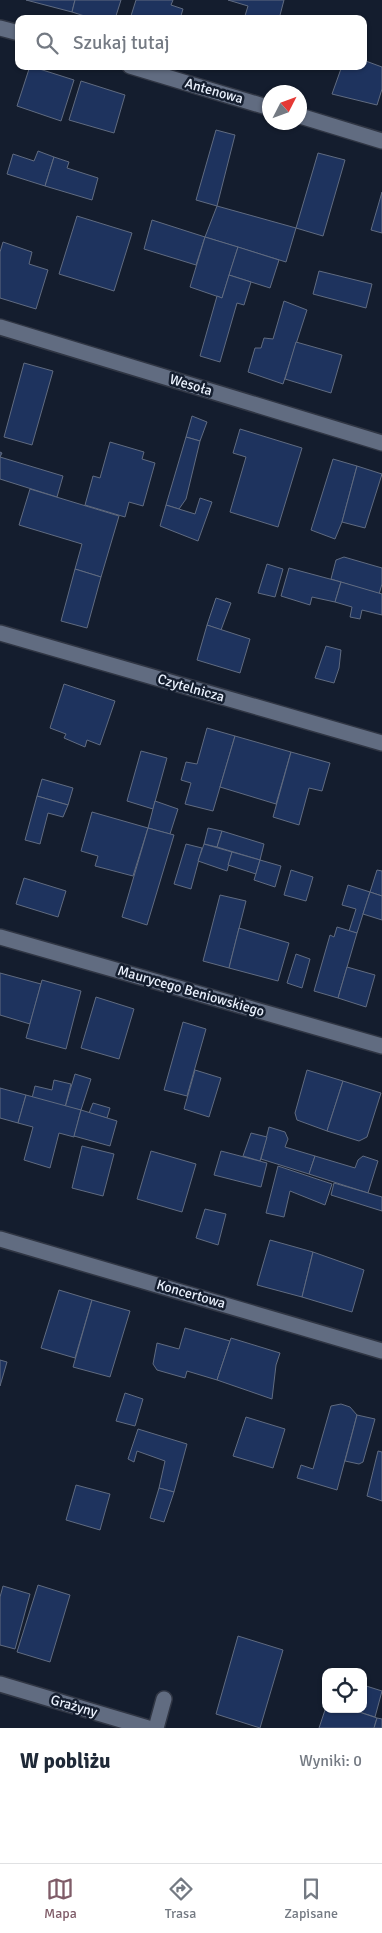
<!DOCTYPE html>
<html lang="pl">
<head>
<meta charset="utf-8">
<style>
  :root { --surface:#fff; --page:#f2f2f3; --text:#1f2937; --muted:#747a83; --line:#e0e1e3; --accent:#7f5c68 }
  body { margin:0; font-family:Signika,sans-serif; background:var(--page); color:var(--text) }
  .controls { position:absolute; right:15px; bottom:15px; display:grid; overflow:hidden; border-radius:10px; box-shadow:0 1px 4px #0004 }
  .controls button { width:45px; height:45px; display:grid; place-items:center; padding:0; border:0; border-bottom:1px solid var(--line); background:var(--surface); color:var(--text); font:25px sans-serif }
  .compass { position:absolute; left:262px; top:85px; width:45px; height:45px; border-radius:50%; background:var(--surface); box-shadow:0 1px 4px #0004; rotate:48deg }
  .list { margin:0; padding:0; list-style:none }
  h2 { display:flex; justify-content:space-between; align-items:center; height:65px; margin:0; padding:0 20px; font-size:21px }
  h2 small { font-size:16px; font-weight:400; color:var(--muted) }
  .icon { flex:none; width:28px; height:28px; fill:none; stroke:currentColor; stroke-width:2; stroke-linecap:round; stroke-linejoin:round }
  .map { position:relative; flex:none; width:382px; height:1728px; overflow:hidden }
  .search { position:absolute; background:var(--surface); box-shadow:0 1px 4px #0004; left:15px; right:15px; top:15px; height:55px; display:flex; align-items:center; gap:12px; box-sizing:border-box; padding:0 18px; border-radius:10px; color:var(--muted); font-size:19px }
  .sheet { height:135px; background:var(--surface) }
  nav { display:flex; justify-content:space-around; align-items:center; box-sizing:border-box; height:70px; border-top:1px solid var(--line); background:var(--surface); font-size:14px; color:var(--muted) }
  nav a { display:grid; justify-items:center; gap:2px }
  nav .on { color:var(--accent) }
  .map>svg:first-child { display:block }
  .building { fill:#1e335e; stroke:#606b80 }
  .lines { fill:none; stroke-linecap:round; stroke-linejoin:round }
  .minor-casing { stroke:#303644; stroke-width:18 }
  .minor { stroke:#616c81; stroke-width:15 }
  .labels { text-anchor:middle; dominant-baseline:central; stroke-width:5; stroke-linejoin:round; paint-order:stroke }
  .street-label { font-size:14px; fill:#eaf1fd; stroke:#141d2e }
</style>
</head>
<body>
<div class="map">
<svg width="382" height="1728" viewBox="0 0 382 1728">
  <rect width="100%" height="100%" fill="#141d2e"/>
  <g class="building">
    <path d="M26,0H75L72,12Z"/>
    <path d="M75,0H121L115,19H94L72,12Z"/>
    <path d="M136,0H173L171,5L183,9L180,19H130Z"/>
    <path d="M228,0H284L279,19H244L248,6Z"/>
    <path d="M363,60L382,67V89L377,105L332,94L342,66H363Z"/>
    <path d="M30,66L74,80L61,121L17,106Z"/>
    <path d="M81,81L125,95L114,133L69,120Z"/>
    <path d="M216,130L235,135L217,206L196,200Z"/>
    <path d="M38,151L54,157L45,186L7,174L13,154L34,161Z"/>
    <path d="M318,153L345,160L323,236L296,228Z"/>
    <path d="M54,157L69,162L67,168L98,178L92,200L45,186Z"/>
    <path d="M382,192V233L371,230Z"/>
    <path d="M217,206L296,228L286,262L205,237Z"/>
    <path d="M77,216L132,233L114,291L59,274Z"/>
    <path d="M152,220L205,237L196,265L144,249Z"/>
    <path d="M205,237L238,247L222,298L190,287Z"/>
    <path d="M3,242L32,252L29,264L48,270L36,309L0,298V252Z"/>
    <path d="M238,247L279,260L270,288L229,275Z"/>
    <path d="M319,271L372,284L366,308L313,294Z"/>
    <path d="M229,275L251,282L244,305L237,303L220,362L200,356L217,296L222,298Z"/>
    <path d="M284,301L307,310L283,384L248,372L255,348H261L264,338L273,339Z"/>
    <path d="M296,342L342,355L331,393L285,379Z"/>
    <path d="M24,363L53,371L32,445L4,437Z"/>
    <path d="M192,416L207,422L200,441L186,437Z"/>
    <path d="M240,429L302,448L278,527L230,512L246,457L233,453Z"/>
    <path d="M186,437L200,441L186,499L179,509L166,505Z"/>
    <path d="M110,442L144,452L142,459L155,463L143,506L129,502L125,517L85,505L93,476L100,478Z"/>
    <path d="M0,452L2,453L0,457L63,476L57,497L0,479Z"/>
    <path d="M333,459L357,466L342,522L335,539L311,530Z"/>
    <path d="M357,466L382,474L365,528L342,522Z"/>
    <path d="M30,489L119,516L101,577L75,569L82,544L19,525Z"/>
    <path d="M200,498L212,502L198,541L160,526L166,505L195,514Z"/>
    <path d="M344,557L382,568V584L379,594L331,579L336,560Z"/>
    <path d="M267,564L283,569L275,597L258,593Z"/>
    <path d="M289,568L341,582L335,602L312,597L310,605L281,596Z"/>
    <path d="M75,569L101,577L87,628L61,621Z"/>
    <path d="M341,582L382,594V615L362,610L360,619L350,617L352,607L335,602Z"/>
    <path d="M216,598L231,603L221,630L207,625Z"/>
    <path d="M207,625L250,639L240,673L197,660Z"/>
    <path d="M326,646L341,650L339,668L334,683L315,678Z"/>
    <path d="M64,684L115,701L100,745L87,740L85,747L64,738L66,734L50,728Z"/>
    <path d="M207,728L235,736L213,811L185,804L191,783L181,780L186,762L197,764Z"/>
    <path d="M235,736L291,752L276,804L220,787Z"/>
    <path d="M141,751L167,758L153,809L127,801Z"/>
    <path d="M291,752L330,763L322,791L309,788L299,825L273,817Z"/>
    <path d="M42,779L73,788L68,805L37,796Z"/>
    <path d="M37,796L68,805L63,817L48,813L40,844L25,840Z"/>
    <path d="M155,801L178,809L170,834L148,828Z"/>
    <path d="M92,812L148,828L133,876L95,866L98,856L81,851Z"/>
    <path d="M148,828L174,835L147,925L122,917Z"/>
    <path d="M208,828L222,831L217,847L204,844Z"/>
    <path d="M222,831L264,844L260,860L217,847Z"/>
    <path d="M186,844L202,848L191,889L174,884Z"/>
    <path d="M204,844L232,852L227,871L198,861Z"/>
    <path d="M232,852L260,860L256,874L228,865Z"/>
    <path d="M260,860L281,866L275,887L254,880Z"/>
    <path d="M291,870L313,877L306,901L284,895Z"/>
    <path d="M377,870L382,871V896L370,892Z"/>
    <path d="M24,878L66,891L58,917L16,904Z"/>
    <path d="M348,885L370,892L357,933L349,931L356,909L342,905Z"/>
    <path d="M370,892L382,896V920L363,914Z"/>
    <path d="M220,895L246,901L229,968L203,961Z"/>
    <path d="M337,927L357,933L338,998L314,991L330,935L334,937Z"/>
    <path d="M239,928L289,943L278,981L229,968Z"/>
    <path d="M296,954L310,959L302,988L287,983Z"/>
    <path d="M347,967L375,975L366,1007L338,998Z"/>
    <path d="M0,973L41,984L30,1024L0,1015Z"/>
    <path d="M42,980L81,991L66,1049L26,1038Z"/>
    <path d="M96,997L134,1009L119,1059L81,1048Z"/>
    <path d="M183,1022L206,1029L187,1096L164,1090Z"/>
    <path d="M195,1070L221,1078L209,1117L184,1109Z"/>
    <path d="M307,1070L343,1081L327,1131L297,1120L295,1113Z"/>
    <path d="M75,1074L91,1079L81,1110L65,1107Z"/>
    <path d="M54,1080L71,1084L65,1107L32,1098L35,1086L52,1090Z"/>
    <path d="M343,1081L381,1093L367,1137L359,1141L327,1131Z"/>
    <path d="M0,1088L26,1095L18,1123L0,1118Z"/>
    <path d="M26,1095L81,1110L74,1137L59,1133L50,1168L24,1160L33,1127L18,1123Z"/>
    <path d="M93,1103L110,1108L107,1118L89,1113Z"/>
    <path d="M81,1110L117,1121L110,1146L74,1136Z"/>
    <path d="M269,1127L285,1132L288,1139L285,1147L315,1156L309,1174L261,1159Z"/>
    <path d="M251,1133L267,1137L260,1161L243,1156Z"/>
    <path d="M82,1146L114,1154L103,1196L72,1188Z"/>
    <path d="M151,1151L196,1164L182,1212L137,1199Z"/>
    <path d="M221,1151L267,1163L261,1187L214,1175Z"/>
    <path d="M315,1156L355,1168L358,1160L363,1156L378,1161L368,1193L309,1174Z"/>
    <path d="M278,1166L332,1184L325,1205L290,1191L284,1217L266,1213Z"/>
    <path d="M334,1183L382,1197V1211L331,1195Z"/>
    <path d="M205,1209L226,1214L218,1245L196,1238Z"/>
    <path d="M270,1240L313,1252L302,1297L257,1285Z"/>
    <path d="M313,1252L364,1270L352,1312L302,1297Z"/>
    <path d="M59,1290L92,1300L75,1358L41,1348Z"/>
    <path d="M92,1300L130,1311L110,1377L73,1367Z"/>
    <path d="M185,1328L230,1341L217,1380L187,1371L185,1378L157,1370L153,1364L157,1343L179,1349Z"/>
    <path d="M231,1338L280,1353L276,1365L272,1399L217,1380Z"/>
    <path d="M0,1360L7,1362L0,1386Z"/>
    <path d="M125,1393L143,1399L135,1426L116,1421Z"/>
    <path d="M341,1404L350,1407L357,1415L337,1490L297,1478L301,1465L313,1469L331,1406Z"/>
    <path d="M357,1415L375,1419L363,1462L359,1464L345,1461Z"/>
    <path d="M246,1417L285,1429L273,1468L233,1456Z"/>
    <path d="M138,1429L187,1444L174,1492L159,1488L165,1461L137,1451L134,1462L128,1459Z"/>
    <path d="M378,1451L382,1452V1501L367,1496Z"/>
    <path d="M76,1485L110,1494L100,1530L66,1520Z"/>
    <path d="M159,1488L174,1492L164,1522L150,1518Z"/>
    <path d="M38,1585L70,1595L50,1662L17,1652Z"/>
    <path d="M3,1586L30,1594L15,1649L0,1645V1597Z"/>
    <path d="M238,1636L283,1650L260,1728L216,1714Z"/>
    <path d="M363,1685L382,1691L375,1717L350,1709H363Z"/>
    <path d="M326,1707V1709H350L377,1718L374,1728H319Z"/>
    <path d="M377,1718L382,1719V1728H374Z"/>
  </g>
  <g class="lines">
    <defs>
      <g id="minor">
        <path d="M0,28L19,33"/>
        <path d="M130,66L270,108"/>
        <path d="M300,116L382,141"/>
        <path d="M0,327L382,443"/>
        <path d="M0,633L382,743"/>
        <path d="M0,937L382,1046"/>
        <path d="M0,1239L382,1351"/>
        <path d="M0,1684L148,1728"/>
        <path d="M156,1728L164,1699"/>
      </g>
    </defs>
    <use href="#minor" class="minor-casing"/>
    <use href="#minor" class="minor"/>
  </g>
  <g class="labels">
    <g class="street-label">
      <text transform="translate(214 91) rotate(16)">Antenowa</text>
      <text transform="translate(191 385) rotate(17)">Wesoła</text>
      <text transform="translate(191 688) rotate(16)">Czytelnicza</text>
      <text transform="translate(191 991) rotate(16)">Maurycego Beniowskiego</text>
      <text transform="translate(191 1294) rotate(16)">Koncertowa</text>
      <text transform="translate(74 1706) rotate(16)">Grażyny</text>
    </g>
  </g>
</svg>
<div class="controls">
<button><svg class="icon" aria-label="locate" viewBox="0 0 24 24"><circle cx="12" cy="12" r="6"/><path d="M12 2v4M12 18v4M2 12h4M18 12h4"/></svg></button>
</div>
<svg class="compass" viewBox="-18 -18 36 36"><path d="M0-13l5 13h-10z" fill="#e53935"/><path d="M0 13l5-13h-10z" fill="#747a83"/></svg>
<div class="search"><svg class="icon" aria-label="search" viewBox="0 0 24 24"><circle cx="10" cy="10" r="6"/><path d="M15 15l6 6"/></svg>Szukaj tutaj</div>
</div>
<section class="sheet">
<h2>W pobliżu<small>Wyniki: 0</small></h2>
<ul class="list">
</ul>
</section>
<nav>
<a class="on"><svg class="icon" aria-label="map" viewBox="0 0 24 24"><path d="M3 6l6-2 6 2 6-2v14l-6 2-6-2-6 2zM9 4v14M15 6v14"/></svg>Mapa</a>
<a><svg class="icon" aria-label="directions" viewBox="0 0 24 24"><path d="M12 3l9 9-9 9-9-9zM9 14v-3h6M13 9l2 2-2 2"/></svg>Trasa</a>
<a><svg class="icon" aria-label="saved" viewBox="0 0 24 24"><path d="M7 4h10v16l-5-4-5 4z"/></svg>Zapisane</a>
</nav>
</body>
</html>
